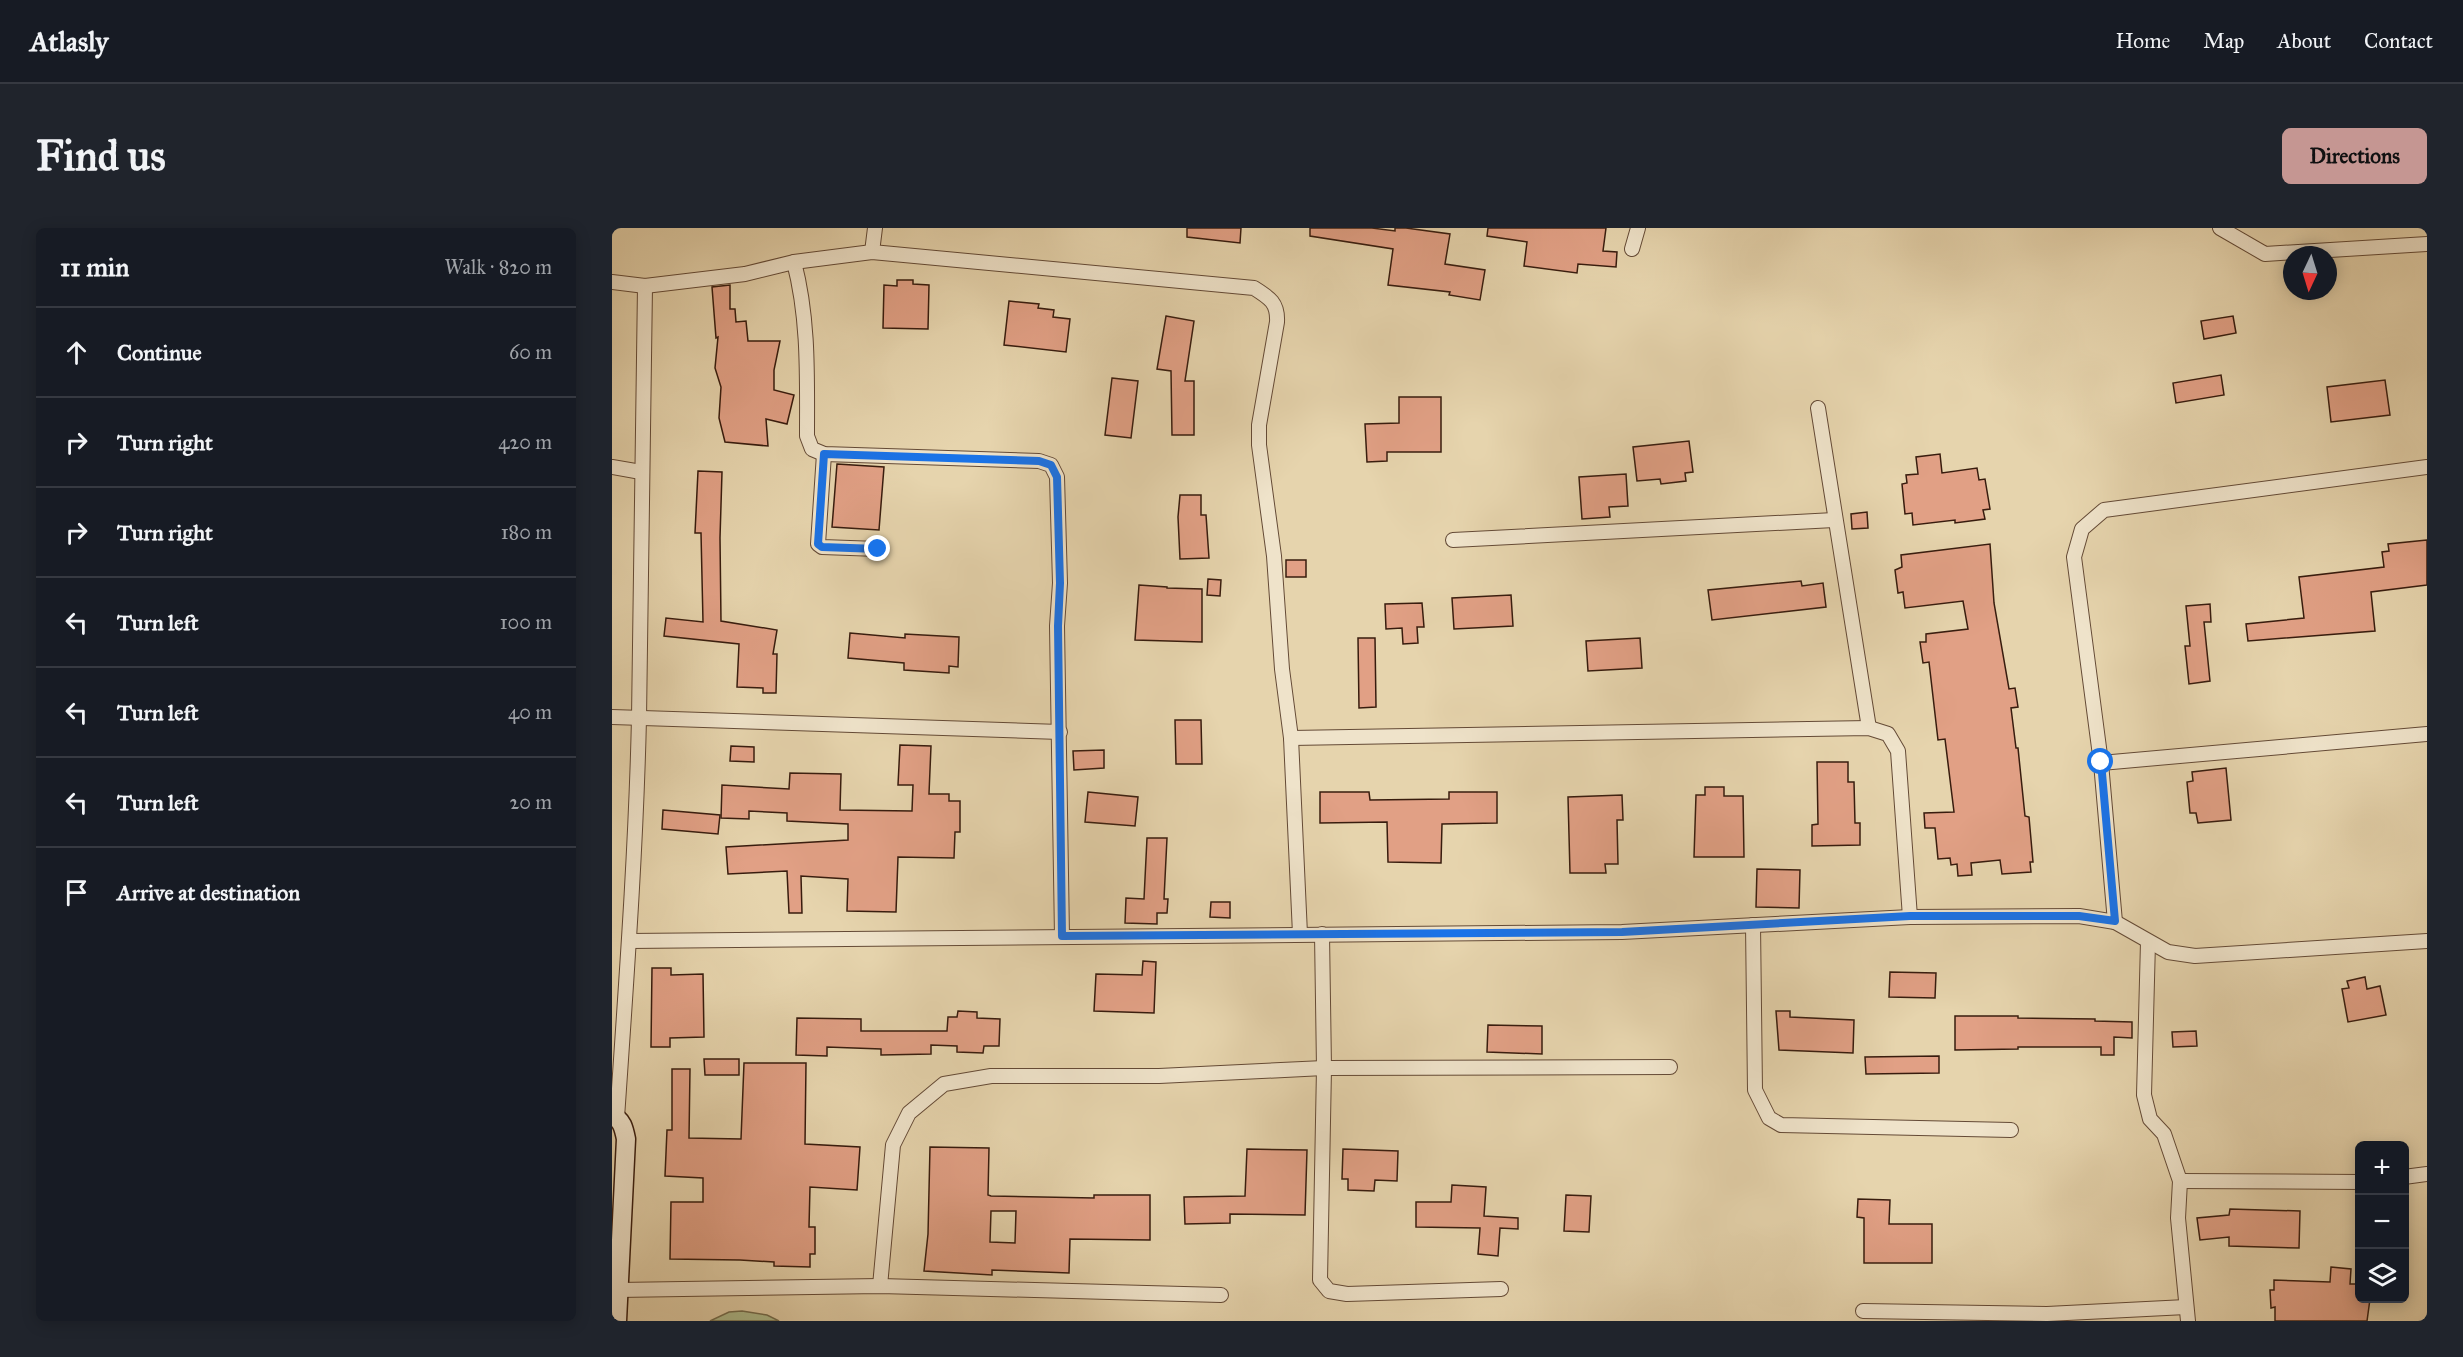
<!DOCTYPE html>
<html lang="en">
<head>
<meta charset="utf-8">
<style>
  :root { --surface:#171b24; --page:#20242c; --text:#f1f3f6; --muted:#9ea1a6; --line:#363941; --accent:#c59692 }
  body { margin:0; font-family:"IM FELL Great Primer",serif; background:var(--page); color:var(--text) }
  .controls { position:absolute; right:18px; bottom:18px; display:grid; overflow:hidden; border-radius:9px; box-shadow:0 3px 15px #0003 }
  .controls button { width:54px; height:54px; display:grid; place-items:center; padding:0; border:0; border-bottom:2px solid var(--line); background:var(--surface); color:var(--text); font:30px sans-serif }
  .compass { position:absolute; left:1671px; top:18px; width:54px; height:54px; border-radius:50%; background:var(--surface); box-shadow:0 3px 15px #0003; rotate:184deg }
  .stop { position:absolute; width:18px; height:18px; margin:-14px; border:4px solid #1a73e8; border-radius:50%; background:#fff }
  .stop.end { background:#1a73e8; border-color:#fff; box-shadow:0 2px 6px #0008 }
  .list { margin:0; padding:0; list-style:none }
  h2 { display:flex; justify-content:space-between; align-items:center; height:78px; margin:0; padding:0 24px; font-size:26px }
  h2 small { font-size:20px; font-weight:400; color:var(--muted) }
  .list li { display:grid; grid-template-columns:39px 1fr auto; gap:18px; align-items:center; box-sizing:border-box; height:90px; padding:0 24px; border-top:2px solid var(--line) }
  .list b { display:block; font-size:22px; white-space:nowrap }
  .list em { font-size:20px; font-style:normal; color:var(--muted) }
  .icon { flex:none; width:33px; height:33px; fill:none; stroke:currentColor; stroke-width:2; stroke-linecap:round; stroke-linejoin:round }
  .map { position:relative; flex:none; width:1815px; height:1093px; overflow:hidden; border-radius:9px }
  header { display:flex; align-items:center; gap:36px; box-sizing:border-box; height:84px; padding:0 30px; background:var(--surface); border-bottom:2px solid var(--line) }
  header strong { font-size:28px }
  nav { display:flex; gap:33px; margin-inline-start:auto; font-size:21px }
  .intro { display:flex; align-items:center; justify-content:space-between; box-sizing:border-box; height:144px; padding:0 36px }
  h1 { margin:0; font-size:42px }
  .button { padding:15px 27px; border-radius:9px; background:var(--accent); color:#111; font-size:21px; font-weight:700 }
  main { display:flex; gap:36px; padding:0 36px }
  aside { flex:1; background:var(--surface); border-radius:9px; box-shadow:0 3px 15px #0003 }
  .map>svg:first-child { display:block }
  .green { fill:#aebe8f; stroke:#736d4e; stroke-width:1.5 }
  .building { fill:#e1a085; stroke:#381c0e; stroke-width:1.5; fill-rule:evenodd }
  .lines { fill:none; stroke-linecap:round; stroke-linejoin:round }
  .street-casing { stroke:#644a36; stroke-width:16 }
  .secondary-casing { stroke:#381c0e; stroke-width:21 }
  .street { stroke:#efe3ca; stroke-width:14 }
  .secondary { stroke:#efe3ca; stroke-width:18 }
  .route { stroke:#1a73e8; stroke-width:8 }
</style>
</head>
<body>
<header>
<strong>Atlasly</strong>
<nav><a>Home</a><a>Map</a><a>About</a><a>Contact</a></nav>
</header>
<div class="intro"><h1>Find us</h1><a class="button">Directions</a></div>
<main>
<aside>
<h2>11 min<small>Walk · 820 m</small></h2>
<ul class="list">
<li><svg class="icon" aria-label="ahead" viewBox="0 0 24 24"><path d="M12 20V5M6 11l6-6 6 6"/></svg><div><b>Continue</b></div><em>60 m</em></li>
<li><svg class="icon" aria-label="right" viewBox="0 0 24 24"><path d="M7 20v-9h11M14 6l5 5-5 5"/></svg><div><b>Turn right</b></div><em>420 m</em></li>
<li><svg class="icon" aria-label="right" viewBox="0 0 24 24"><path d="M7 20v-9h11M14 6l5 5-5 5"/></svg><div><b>Turn right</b></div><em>180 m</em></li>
<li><svg class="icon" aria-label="left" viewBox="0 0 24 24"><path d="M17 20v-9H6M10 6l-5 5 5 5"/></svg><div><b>Turn left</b></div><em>100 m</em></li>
<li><svg class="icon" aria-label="left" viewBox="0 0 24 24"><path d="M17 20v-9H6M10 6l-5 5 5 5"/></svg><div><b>Turn left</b></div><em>40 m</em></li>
<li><svg class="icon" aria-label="left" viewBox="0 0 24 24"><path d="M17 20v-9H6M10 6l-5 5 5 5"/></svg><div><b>Turn left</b></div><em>20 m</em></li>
<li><svg class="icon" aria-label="arrive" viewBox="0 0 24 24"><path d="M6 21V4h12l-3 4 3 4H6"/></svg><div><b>Arrive at destination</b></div></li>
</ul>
</aside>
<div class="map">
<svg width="1815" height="1093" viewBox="0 0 1815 1093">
  <rect width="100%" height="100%" fill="#e6d4ad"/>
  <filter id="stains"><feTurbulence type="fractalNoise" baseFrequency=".00333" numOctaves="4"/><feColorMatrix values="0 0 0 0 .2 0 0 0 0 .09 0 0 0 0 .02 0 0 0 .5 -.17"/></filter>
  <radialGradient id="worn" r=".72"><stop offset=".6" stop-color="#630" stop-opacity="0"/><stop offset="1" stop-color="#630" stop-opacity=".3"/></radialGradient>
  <path class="green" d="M130,1083L155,1087L167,1093H98L117,1084Z"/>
  <g class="building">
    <path d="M575,0H629L628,15L575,9Z"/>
    <path d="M698,0H760L783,3V0H794L838,6L833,36L873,42L868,72L837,67L838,64L776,57L781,21L698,8Z"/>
    <path d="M876,0H994L991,23L1005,24L1004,39L966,36L965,45L912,38L915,14L875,8Z"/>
    <path d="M285,52H301V56L317,57L316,101L271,100L272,57L285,58Z"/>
    <path d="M118,57V81H123L124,94L134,93L136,113H168L162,142V162L182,167L175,196L154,191L156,218L113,214L107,190L109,159L103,140L106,109L104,110L100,59Z"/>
    <path d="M397,73L427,76L426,80L442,82L441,89L458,91L454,124L392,117Z"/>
    <path d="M554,88L582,93L573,153H582V207H560L559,143L545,141Z"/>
    <path d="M1621,88L1624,105L1592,111L1589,93Z"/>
    <path d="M1609,147L1612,167L1564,175L1561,155Z"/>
    <path d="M500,150L526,153L519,210L493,207Z"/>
    <path d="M1773,152L1778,187L1719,194L1715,159Z"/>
    <path d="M787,169H829V224H775V233L755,234L753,196L787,195Z"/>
    <path d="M1077,213L1081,244L1073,245L1074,253L1049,256L1048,251L1025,253L1021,219Z"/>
    <path d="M1328,226L1330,245L1365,240L1367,252L1373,251L1378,281L1371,282L1373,291L1343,295V292L1301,297L1300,285L1293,286L1290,256L1295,255L1294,247L1306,246L1304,229Z"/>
    <path d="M225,236L272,239L267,302L220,299Z"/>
    <path d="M86,243L110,244L108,310L109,393L165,402L161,426H165L164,465H151V460L125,459L127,416L52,408L54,390L91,394L89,305H83Z"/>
    <path d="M1014,246L1016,278L997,279L998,289L970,291L967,249Z"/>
    <path d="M568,267H589V287H594L597,330L568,331L566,289Z"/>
    <path d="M1255,284L1256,300L1240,301L1239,286Z"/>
    <path d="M1815,312V357L1759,364L1763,403L1636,413L1634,396L1692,390L1687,349L1772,339L1770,324L1777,323L1776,316Z"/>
    <path d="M1378,316L1382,375L1397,461L1403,460L1406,479L1399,480L1404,520H1406L1413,588L1417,589L1421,634H1418L1419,644L1390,646L1388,632L1359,635L1360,647L1346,648L1345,636L1339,637L1338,630L1326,631L1323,600H1313L1312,585L1342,584L1333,511L1326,512L1317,434L1311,435L1308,414H1314V406L1356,401L1351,373L1293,380L1291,364L1286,365L1283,342L1290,339L1289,327Z"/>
    <rect x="674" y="332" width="20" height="17"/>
    <path d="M596,351L609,352L608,368L595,367Z"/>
    <path d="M1189,353L1190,358L1211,355L1214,379L1100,392L1096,362Z"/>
    <path d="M527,357L555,359V360L590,361V414L523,412Z"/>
    <path d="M899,367L901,398L842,401L840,370Z"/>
    <path d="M810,375L812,399H805L806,415L791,416L790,400L774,401L773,376Z"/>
    <path d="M1598,376L1599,394H1592L1598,453L1577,456L1573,418H1578L1574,378Z"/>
    <path d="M238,405L293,410V406L347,409L346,439L337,438V445L292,442V435L236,430Z"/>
    <path d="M746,410H763L764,479L747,480Z"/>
    <path d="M1028,410L1030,440L976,443L974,413Z"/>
    <path d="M563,492H589L590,536H564Z"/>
    <path d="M288,517L319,518L317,566H337V573H348V604H343L342,630L286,629L284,684L235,683L236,651L189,648L190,685H177L175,643L116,646L114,619L236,612V596L175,593V585L137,583V591L109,590L110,557L177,561L178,545L229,546L228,582L300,583L301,557H286Z"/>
    <path d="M119,518L142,519V534L118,533Z"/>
    <path d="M492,522V540L462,542L461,523Z"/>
    <path d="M1205,534H1236V554H1242L1243,595H1248V617L1200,618V597L1206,596Z"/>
    <path d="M1614,540L1619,592L1586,595L1584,585H1578L1575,554L1581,553L1580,544Z"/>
    <path d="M1093,559H1112V568H1131L1132,629H1082L1084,567H1093Z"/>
    <path d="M476,564L526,569L523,598L473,594Z"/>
    <path d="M708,564H757L758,572L837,571V564H885V595L830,596L829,635L776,634L775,594L708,595Z"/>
    <path d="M1010,567L1011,592H1005L1006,636H993L994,645H958L956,569Z"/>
    <path d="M51,582L108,587L106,606L50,601Z"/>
    <path d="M535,610H555L552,671H556L555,685H545V696L513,695L514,670L532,671Z"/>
    <path d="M1145,641L1188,642L1187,680L1144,679Z"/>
    <path d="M599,674H618V690L598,689Z"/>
    <path d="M531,733L544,734L542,785L482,783L484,746L530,747Z"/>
    <path d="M40,740H59V747L91,746L92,809L58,810V819H39Z"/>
    <path d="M1278,744L1324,745L1323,770L1277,769Z"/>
    <path d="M1753,749L1755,761L1768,758L1774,787L1736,794L1730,761L1737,760L1735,753Z"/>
    <path d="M346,783L365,784V790L388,791L387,818H372L371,825L345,824V818L319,817V826L269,827V821L215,819V828L184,827L185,790L249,791V803H335L336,789H345Z"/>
    <path d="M1164,783H1178V789L1242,792L1241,825L1167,822Z"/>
    <path d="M1343,788H1406V790L1483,791V793L1520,794V810L1502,809V827H1489V819H1406V821L1343,822Z"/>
    <path d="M876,797L930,798V826L875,824Z"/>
    <path d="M1584,803L1585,818L1561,819L1560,804Z"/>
    <path d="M1327,828V845L1254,846L1253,829Z"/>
    <path d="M92,831H127V847H93Z"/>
    <path d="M132,835H194L193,916L248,919L245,962L198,959L197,999H203V1026H198V1039L162,1038V1034L128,1032L58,1031L59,974H91V950L53,948L55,902H60V841H78L77,910L129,911Z"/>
    <path d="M318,919L377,920L376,967L379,968L482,970V967H538V1012L458,1011L457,1045L380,1042V1047L312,1043L316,1006ZM379,983H404L403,1015L378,1014Z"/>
    <path d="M635,921L695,922L693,987L618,986V995L573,996L572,969L633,968Z"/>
    <path d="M731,921L786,923L785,953L763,952L762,963L736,962V951H730Z"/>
    <path d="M840,957L874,959L872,988L906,990V1001L888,1000L886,1028L866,1026L868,1000L804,999V974H839Z"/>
    <path d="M954,967L979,968L977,1004L952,1003Z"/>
    <path d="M1246,971L1278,972L1277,996H1320V1035H1252V990L1245,989Z"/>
    <path d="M1618,981L1688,983L1687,1020L1617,1018V1009L1588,1012L1585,990L1617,987Z"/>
    <path d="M1719,1039L1739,1041L1738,1056H1748V1071H1758L1755,1093H1663V1079L1659,1080L1658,1062H1662V1052L1718,1054Z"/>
  </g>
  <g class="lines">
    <defs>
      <g id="street">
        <path d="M1608,0L1653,26L1815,16"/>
        <path d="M1020,21L1026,0"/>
        <path d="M260,24L263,0"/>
        <path d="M182,34C197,91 195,149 195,208L200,221L212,226L427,233L439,237L445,249L448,355L445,398L450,708"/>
        <path d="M0,54L33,58L133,46L182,34L260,24L642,60C658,70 666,75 665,94L647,197V217L662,328L670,441L679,510L688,706"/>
        <path d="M1206,180L1257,500"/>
        <path d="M212,226L206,316L210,319L266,321"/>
        <path d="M0,239L29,244"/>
        <path d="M841,312L1222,292"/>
        <path d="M0,489L448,504"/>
        <path d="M679,510L1257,500L1276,506L1286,523L1298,689"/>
        <path d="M1489,535L1815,506"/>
        <path d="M1503,694L1489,535L1462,329L1470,301L1492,282L1815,239"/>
        <path d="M1141,697L1143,862L1157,890L1169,897L1399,902"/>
        <path d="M710,706L712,840L708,1052L717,1063L735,1066L889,1061"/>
        <path d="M17,713L1010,704L1298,689L1467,688L1503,694L1556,724L1583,728L1815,713"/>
        <path d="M1536,714L1532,867L1538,891L1552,906L1568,953L1566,990L1576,1093"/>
        <path d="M5,890C14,757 24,623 27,490C30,346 30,202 33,58"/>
        <path d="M1792,949L1815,946"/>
        <path d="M1568,953L1748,954"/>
        <path d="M268,1058L281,917L297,885L332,856L379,848H547L712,840L1058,839"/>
        <path d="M6,1062L268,1058L609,1067"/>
        <path d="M1251,1083L1435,1086L1574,1079"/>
      </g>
      <path id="secondary" d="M0,888C10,891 12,901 14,911L5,1093"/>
    </defs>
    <use href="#street" class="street-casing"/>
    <use href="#secondary" class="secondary-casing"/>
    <use href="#street" class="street"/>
    <use href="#secondary" class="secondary"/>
  </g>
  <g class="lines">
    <path class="route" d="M266,321L210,319L206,316L212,226L427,233L439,237L445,249L448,355L446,398L450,708L1010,704L1298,688H1467L1503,693L1489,534"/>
  </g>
  <rect width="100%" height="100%" filter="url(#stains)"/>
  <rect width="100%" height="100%" fill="url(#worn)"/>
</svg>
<div class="controls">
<button>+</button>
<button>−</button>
<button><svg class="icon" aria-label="layers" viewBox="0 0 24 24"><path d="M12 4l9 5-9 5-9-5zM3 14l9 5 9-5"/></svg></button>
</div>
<svg class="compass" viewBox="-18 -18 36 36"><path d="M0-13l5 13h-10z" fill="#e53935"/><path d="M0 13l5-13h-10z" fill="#9ea1a6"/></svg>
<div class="stop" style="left:1489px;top:534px"></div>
<div class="stop end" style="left:266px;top:321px"></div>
</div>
</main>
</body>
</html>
